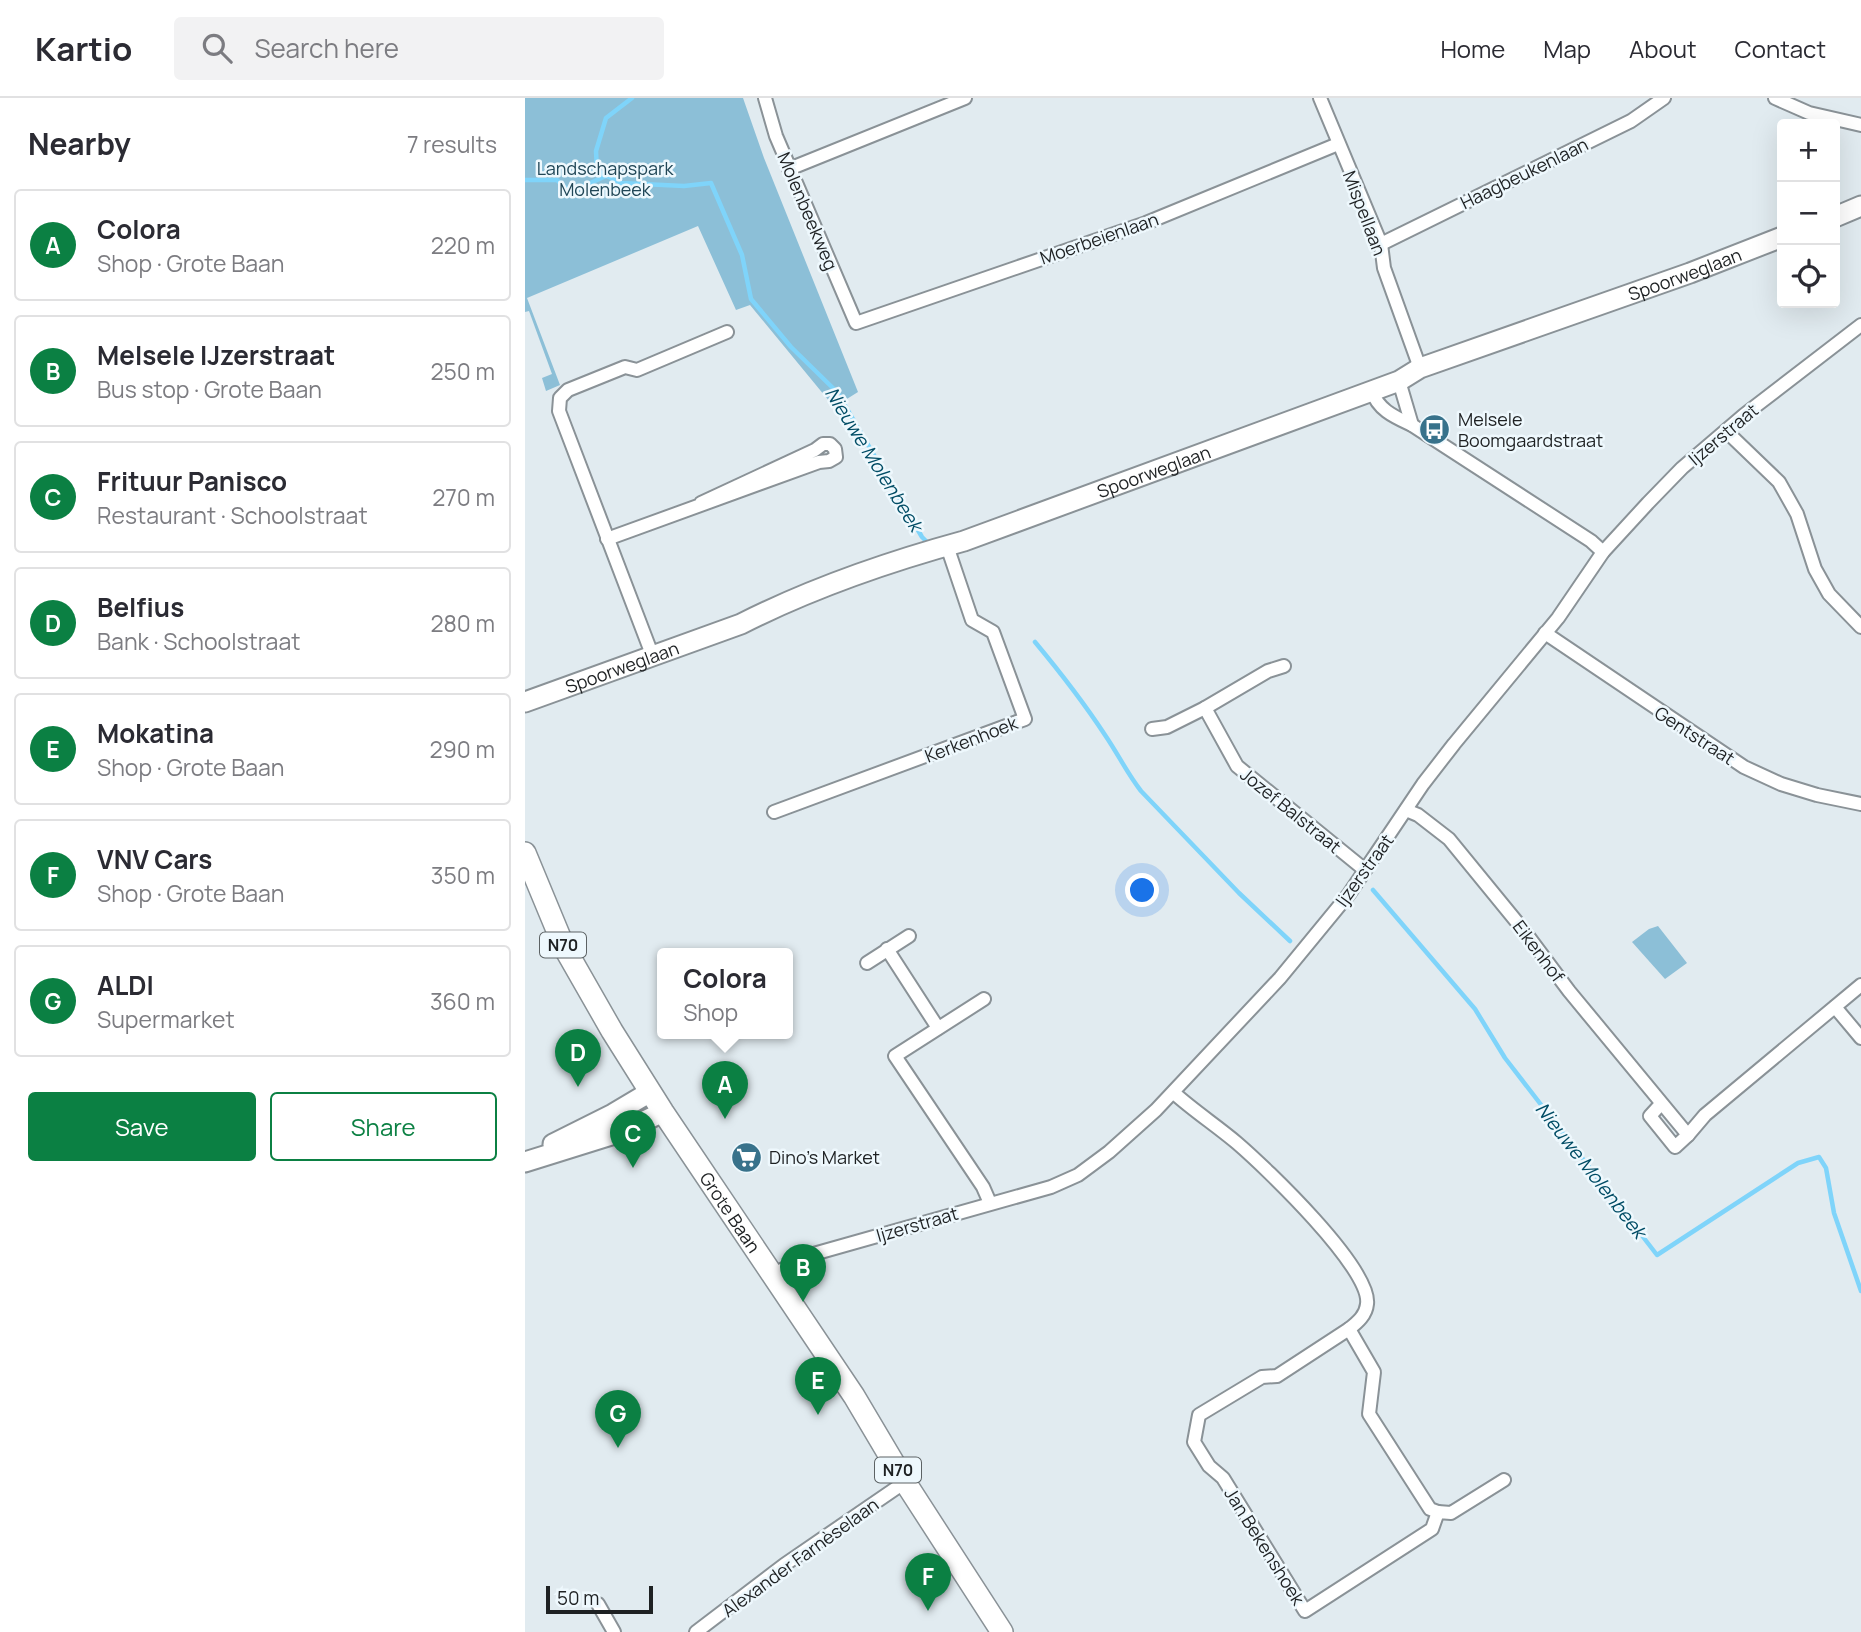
<!DOCTYPE html>
<html lang="en">
<head>
<meta charset="utf-8">
<style>
  :root { --surface:#fff; --page:#f2f2f3; --text:#2b2b33; --muted:#7c7c81; --line:#e1e1e2; --accent:#0b8043 }
  body { margin:0; font-family:Manrope,sans-serif; background:var(--page); color:var(--text) }
  .controls { position:absolute; right:21px; top:21px; display:grid; overflow:hidden; border-radius:7px; box-shadow:0 7px 28px #0002 }
  .controls button { width:63px; height:63px; display:grid; place-items:center; padding:0; border:0; border-bottom:2px solid var(--line); background:var(--surface); color:var(--text); font:35px sans-serif }
  .scale { position:absolute; left:21px; bottom:18px; width:107px; box-sizing:border-box; padding-left:7px; border:4px solid #1e2123; border-top:0; font-size:19px; line-height:24px; white-space:nowrap; color:#1e2123; -webkit-text-stroke:5px #eef8fd; paint-order:stroke }
  .you { position:absolute; left:618px; top:793px; width:24px; height:24px; margin:-18px; border:5px solid #fff; border-radius:50%; background:#1a73e8; box-shadow:0 0 0 10px #1a73e833 }
  .badge { display:grid; place-items:center; width:46px; height:46px; border-radius:50%; background:var(--accent); color:#fff; font-size:23px; font-weight:700 }
  .pin { position:absolute; translate:-50% -58px; filter:drop-shadow(0 2px 4px #0008) }
  .pin::after { content:''; position:absolute; top:37px; width:24px; height:21px; background:inherit; clip-path:polygon(0 0,100% 0,50% 100%) }
  .popup { position:absolute; left:132px; top:850px; width:136px; height:91px; box-sizing:border-box; display:grid; place-content:center; border-radius:7px; background:var(--surface); filter:drop-shadow(0 2px 5px #0005); font-size:23px; white-space:nowrap; color:var(--muted) }
  .popup b { font-size:26px; color:var(--text) }
  .popup::after { content:''; position:absolute; left:50%; top:100%; margin-left:-14px; border:14px solid transparent; border-top-color:var(--surface) }
  .list { margin:0; padding:0; list-style:none }
  h2 { display:flex; justify-content:space-between; align-items:center; height:91px; margin:0; padding:0 28px; font-size:30px }
  h2 small { font-size:23px; font-weight:400; color:var(--muted) }
  .list li { display:grid; grid-template-columns:46px 1fr auto; gap:21px; align-items:center; box-sizing:border-box; height:112px; margin:0 14px 14px; padding:0 14px; border:2px solid var(--line); border-radius:7px }
  .list b { display:block; font-size:26px; white-space:nowrap }
  .list p { margin:0; font-size:23px; white-space:nowrap; color:var(--muted) }
  .list em { font-size:23px; font-style:normal; color:var(--muted) }
  .actions { display:flex; gap:14px; padding:21px 28px }
  .actions a { flex:1; padding:16px 0; border:2px solid var(--accent); border-radius:7px; text-align:center; font-size:24px; color:var(--accent) }
  .actions .main { background:var(--accent); color:#fff }
  .icon { flex:none; width:38px; height:38px; fill:none; stroke:currentColor; stroke-width:2; stroke-linecap:round; stroke-linejoin:round }
  .map { position:relative; flex:none; width:1336px; height:1534px; overflow:hidden }
  header { display:flex; align-items:center; gap:42px; box-sizing:border-box; height:98px; padding:0 35px; background:var(--surface); border-bottom:2px solid var(--line) }
  header strong { font-size:33px }
  nav { display:flex; gap:38px; margin-inline-start:auto; font-size:24px }
  .search { width:490px; height:63px; background:var(--page); display:flex; align-items:center; gap:18px; box-sizing:border-box; padding:0 24px; border-radius:7px; color:var(--muted); font-size:26px }
  main { display:flex }
  aside { flex:1; background:var(--surface) }
  .map>svg:first-child { display:block }
  .green { fill:#8cbfd7 }
  .lines { fill:none; stroke-linecap:round; stroke-linejoin:round }
  .stream { stroke:#7fd4fa; stroke-width:4.5 }
  .street-casing { stroke:#8a9297; stroke-width:16 }
  .secondary-casing { stroke:#8a9297; stroke-width:23 }
  .primary-casing { stroke:#8a9297; stroke-width:24 }
  .street { stroke:#fff; stroke-width:12 }
  .secondary { stroke:#fff; stroke-width:19 }
  .primary { stroke:#fff; stroke-width:21 }
  .labels { text-anchor:middle; dominant-baseline:central; stroke-width:5; stroke-linejoin:round; paint-order:stroke }
  .shield { fill:#eef8fd; stroke:#5c6264; stroke-width:2 }
  .shield-label { font-size:16px; font-weight:bold; fill:#1e2123 }
  .park-label { font-size:18px; fill:#214757; stroke:#eef8fd }
  .street-label { font-size:18px; fill:#1e2123; stroke:#eef8fd }
  .poi-label { font-size:18px; fill:#1e2123; stroke:#eef8fd; text-anchor:start }
  .water-label { font-size:19px; font-style:italic; fill:#004c65; stroke:#eef8fd }
</style>
</head>
<body>
<header>
<strong>Kartio</strong>
<div class="search"><svg class="icon" aria-label="search" viewBox="0 0 24 24"><circle cx="10" cy="10" r="6"/><path d="M15 15l6 6"/></svg>Search here</div>
<nav><a>Home</a><a>Map</a><a>About</a><a>Contact</a></nav>
</header>
<main>
<aside>
<h2>Nearby<small>7 results</small></h2>
<ul class="list">
<li><span class="badge">A</span><div><b>Colora</b><p>Shop · Grote Baan</p></div><em>220 m</em></li>
<li><span class="badge">B</span><div><b>Melsele IJzerstraat</b><p>Bus stop · Grote Baan</p></div><em>250 m</em></li>
<li><span class="badge">C</span><div><b>Frituur Panisco</b><p>Restaurant · Schoolstraat</p></div><em>270 m</em></li>
<li><span class="badge">D</span><div><b>Belfius</b><p>Bank · Schoolstraat</p></div><em>280 m</em></li>
<li><span class="badge">E</span><div><b>Mokatina</b><p>Shop · Grote Baan</p></div><em>290 m</em></li>
<li><span class="badge">F</span><div><b>VNV Cars</b><p>Shop · Grote Baan</p></div><em>350 m</em></li>
<li><span class="badge">G</span><div><b>ALDI</b><p>Supermarket</p></div><em>360 m</em></li>
</ul>
<div class="actions"><a class="main">Save</a><a>Share</a></div>
</aside>
<div class="map">
<svg width="1336" height="1534" viewBox="0 0 1336 1534">
  <rect width="100%" height="100%" fill="#e1ebf0"/>
  <g class="green">
    <path d="M0,0H218L239,60L333,294L309,309L225,207L211,212L173,128L2,200L35,287L21,293L17,280L27,276L4,213L0,214Z"/>
    <path d="M1133,828L1162,865L1140,881L1107,844L1124,831Z"/>
  </g>
  <g class="lines">
    <g class="stream">
      <path d="M107,0L81,20L71,53L72,73L96,85L159,88L186,85L217,157L226,201L266,249L312,294L397,439L401,443"/>
      <path d="M0,82H32L45,94L81,78"/>
      <path d="M510,544C535,574 559,605 580,637C593,656 602,675 616,693L714,795L765,843"/>
      <path d="M848,792L950,911L980,960L1132,1157L1273,1065L1294,1059L1301,1070L1309,1115L1336,1193"/>
    </g>
    <defs>
      <g id="street">
        <path d="M240,0L251,38L331,225L621,125L813,46"/>
        <path d="M795,0L856,146L859,170L895,270"/>
        <path d="M1250,0L1284,15L1336,27"/>
        <path d="M264,71L440,0"/>
        <path d="M856,146L1106,23L1139,0"/>
        <path d="M874,283L887,327"/>
        <path d="M847,293C853,312 870,319 887,327L1066,443L1078,454"/>
        <path d="M1201,333L1254,384L1272,416L1290,471L1304,496L1336,529"/>
        <path d="M82,441L294,364L304,363L311,359L310,351L305,346H298L290,352L176,405"/>
        <path d="M1020,535L1219,669L1256,686L1292,697L1336,706"/>
        <path d="M128,559L34,313L35,300L43,292L100,269L112,272L202,234"/>
        <path d="M759,568L743,573L680,610L712,668L840,772"/>
        <path d="M627,631L642,629L680,610"/>
        <path d="M881,712L893,717L924,741L1000,834L1044,893L1163,1037L1180,1017L1336,887"/>
        <path d="M249,714L500,621L468,534L447,522L422,448"/>
        <path d="M362,851L413,930"/>
        <path d="M342,865L384,838"/>
        <path d="M459,901L370,958L458,1089L465,1105"/>
        <path d="M1310,909L1336,940"/>
        <path d="M649,995C669,1013 692,1028 712,1045C740,1069 847,1171 842,1206C841,1217 833,1224 824,1231L752,1278L737,1279L674,1317L669,1344L684,1368L698,1380L780,1513L907,1431L913,1414L926,1415L979,1382"/>
        <path d="M1136,1006L1125,1018L1150,1049L1163,1037"/>
        <path d="M247,1177L285,1157L526,1089L553,1077L584,1054L631,1012L755,880L824,796L898,686L929,646L1033,520L1078,454L1123,405L1157,370L1219,317L1336,227"/>
        <path d="M824,1231L849,1274L844,1316L905,1411L913,1414"/>
        <path d="M73,1506L89,1534"/>
        <path d="M171,1534L259,1467L380,1384"/>
      </g>
      <g id="secondary">
        <path d="M1310,119L1336,108"/>
        <path id="s1" d="M0,604L216,526C283,492 366,463 439,443L874,283L895,270L1165,175L1257,139"/>
        <path d="M28,1046L88,1016L125,994"/>
        <path d="M0,1064L96,1034L138,1014"/>
      </g>
      <g id="primary">
        <path id="s2" d="M0,755L39,849L87,933L138,1014L329,1298L380,1384L477,1534"/>
      </g>
    </defs>
    <use href="#street" class="street-casing"/>
    <use href="#secondary" class="secondary-casing"/>
    <use href="#primary" class="primary-casing"/>
    <use href="#street" class="street"/>
    <use href="#secondary" class="secondary"/>
    <use href="#primary" class="primary"/>
  </g>
  <defs>
    <symbol id="bus-disc" viewBox="-11 -11 22 22"><circle r="9.5" fill="#38728b" stroke="#eef8fd"/><path d="M-5-6H5V4H4V6H2V4H-2V6H-4V4H-5ZM-3.5-4V0h7V-4ZM-3.5 1.2v1.5H-2V1.2ZM2 1.2v1.5H3.5V1.2Z" fill="#fff"/></symbol>
    <symbol id="supermarket-disc" viewBox="-11 -11 22 22"><circle r="9.5" fill="#38728b" stroke="#eef8fd"/><path d="M-6-5.5h2.5l.6 2H6L4.5 2H-2.5L-4.4-4H-6ZM-1.5 3.2a1.3 1.3 0 1 0 .1 0ZM3 3.2a1.3 1.3 0 1 0 .1 0Z" fill="#fff"/></symbol>
  </defs>
  <g fill-rule="evenodd">
    <use href="#bus-disc" x="892" y="314" width="35" height="35"/>
    <use href="#supermarket-disc" x="204" y="1042" width="35" height="35"/>
  </g>
  <g class="labels">
    <g class="shield">
      <rect x="15" y="834.5" width="46" height="25" rx="5"/>
      <rect x="350" y="1359.5" width="46" height="25" rx="5"/>
    </g>
    <g class="shield-label">
      <text x="38" y="847">N70</text>
      <text x="373" y="1372">N70</text>
    </g>
    <g class="park-label">
      <text x="80" y="70">Landschapspark<tspan x="80" dy="21">Molenbeek</tspan></text>
    </g>
    <g class="street-label">
      <text transform="translate(999 75) rotate(-26)">Haagbeukenlaan</text>
      <text transform="translate(283 113) rotate(67)">Molenbeekweg</text>
      <text transform="translate(840 115) rotate(69)">Mispellaan</text>
      <text transform="translate(574 140) rotate(-19)">Moerbeienlaan</text>
      <text stroke="none"><textPath href="#s1" startOffset="1237">Spoorweglaan</textPath></text>
      <text transform="translate(1198 336) rotate(-40)">Ijzerstraat</text>
      <text stroke="none"><textPath href="#s1" startOffset="670">Spoorweglaan</textPath></text>
      <text stroke="none"><textPath href="#s1" startOffset="103">Spoorweglaan</textPath></text>
      <text transform="translate(1170 637) rotate(33)">Gentstraat</text>
      <text transform="translate(446 641) rotate(-21)">Kerkenhoek</text>
      <text transform="translate(766 712) rotate(39)">Jozef Balstraat</text>
      <text transform="translate(839 772) rotate(-54)">Ijzerstraat</text>
      <text transform="translate(1014 853) rotate(53)">Eikenhof</text>
      <text stroke="none"><textPath href="#s2" startOffset="415">Grote Baan</textPath></text>
      <text transform="translate(392 1126) rotate(-16)">Ijzerstraat</text>
      <text transform="translate(740 1448) rotate(58)">Jan Bekenshoek</text>
      <text transform="translate(275 1459) rotate(-36)">Alexander Farnèselaan</text>
    </g>
    <g class="poi-label">
      <text x="933" y="321">Melsele<tspan x="933" dy="21">Boomgaardstraat</tspan></text>
      <text x="244" y="1059">Dino's Market</text>
    </g>
    <g class="water-label">
      <text transform="translate(349 361) rotate(58)">Nieuwe Molenbeek</text>
      <text transform="translate(1066 1072) rotate(52)">Nieuwe Molenbeek</text>
    </g>
  </g>
</svg>
<div class="controls">
<button>+</button>
<button>−</button>
<button><svg class="icon" aria-label="locate" viewBox="0 0 24 24"><circle cx="12" cy="12" r="6"/><path d="M12 2v4M12 18v4M2 12h4M18 12h4"/></svg></button>
</div>
<div class="scale">50 m</div>
<div class="you"></div>
<div class="pin badge" style="left:200px;top:1021px">A</div>
<div class="popup"><b>Colora</b>Shop</div>
<div class="pin badge" style="left:278px;top:1204px">B</div>
<div class="pin badge" style="left:108px;top:1070px">C</div>
<div class="pin badge" style="left:53px;top:989px">D</div>
<div class="pin badge" style="left:293px;top:1317px">E</div>
<div class="pin badge" style="left:403px;top:1513px">F</div>
<div class="pin badge" style="left:93px;top:1350px">G</div>
</div>
</main>
</body>
</html>
